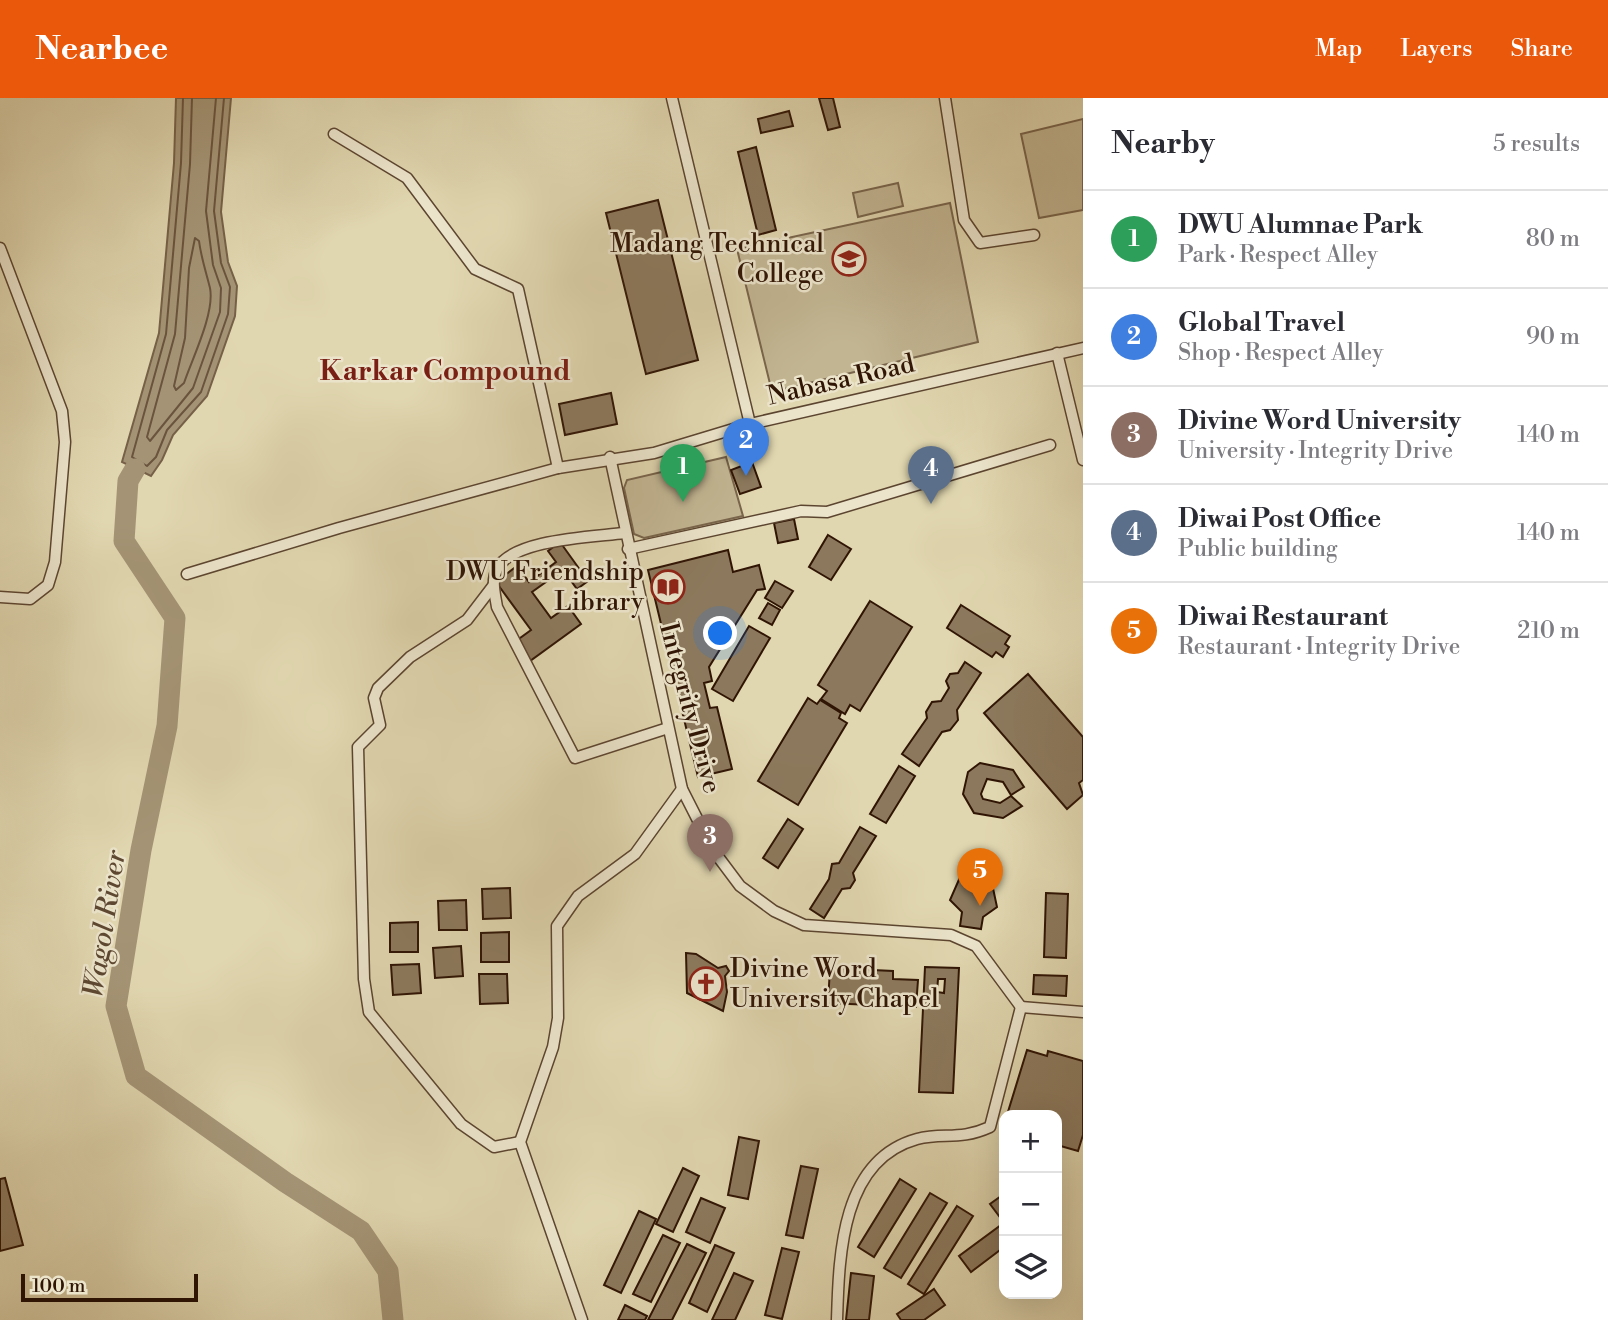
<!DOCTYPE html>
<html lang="en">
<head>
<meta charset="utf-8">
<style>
  :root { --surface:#fff; --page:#f7f7f7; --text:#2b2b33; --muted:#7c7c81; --line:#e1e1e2; --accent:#ea580c }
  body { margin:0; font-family:"Libre Bodoni",serif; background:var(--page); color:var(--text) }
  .controls { position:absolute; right:21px; bottom:21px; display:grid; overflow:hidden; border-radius:14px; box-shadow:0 7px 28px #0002 }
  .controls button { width:63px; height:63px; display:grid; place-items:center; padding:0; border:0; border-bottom:2px solid var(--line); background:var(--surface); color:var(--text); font:35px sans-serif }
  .scale { position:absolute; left:21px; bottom:18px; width:177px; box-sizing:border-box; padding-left:7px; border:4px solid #301505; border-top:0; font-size:19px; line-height:24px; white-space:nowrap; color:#301505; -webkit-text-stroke:5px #ebe4cb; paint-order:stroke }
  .you { position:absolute; left:721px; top:536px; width:24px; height:24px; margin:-18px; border:5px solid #fff; border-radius:50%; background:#1a73e8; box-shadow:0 0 0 10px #1a73e833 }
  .badge { display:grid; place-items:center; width:46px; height:46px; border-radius:50%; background:var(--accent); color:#fff; font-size:23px; font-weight:700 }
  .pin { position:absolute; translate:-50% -58px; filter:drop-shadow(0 2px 4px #0008) }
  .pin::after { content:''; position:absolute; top:37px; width:24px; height:21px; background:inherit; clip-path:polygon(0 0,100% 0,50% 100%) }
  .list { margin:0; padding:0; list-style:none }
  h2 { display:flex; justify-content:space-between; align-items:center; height:91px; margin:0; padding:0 28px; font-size:30px }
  h2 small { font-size:23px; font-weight:400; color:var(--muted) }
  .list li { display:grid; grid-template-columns:46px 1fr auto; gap:21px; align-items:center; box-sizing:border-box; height:98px; padding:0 28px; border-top:2px solid var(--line) }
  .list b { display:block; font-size:26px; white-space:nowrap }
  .list p { margin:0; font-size:23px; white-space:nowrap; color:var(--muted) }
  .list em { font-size:23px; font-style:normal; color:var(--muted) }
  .icon { flex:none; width:38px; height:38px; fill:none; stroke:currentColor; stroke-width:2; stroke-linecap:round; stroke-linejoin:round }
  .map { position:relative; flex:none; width:1083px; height:1222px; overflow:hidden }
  header { display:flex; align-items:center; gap:42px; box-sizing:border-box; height:98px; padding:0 35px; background:var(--accent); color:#fff }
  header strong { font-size:33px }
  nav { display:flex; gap:38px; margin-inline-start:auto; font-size:24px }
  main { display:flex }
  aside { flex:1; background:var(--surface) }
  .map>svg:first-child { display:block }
  .green { fill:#c2b592; stroke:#79654c; stroke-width:2 }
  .water { fill:#a49475; stroke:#766148; stroke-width:2 }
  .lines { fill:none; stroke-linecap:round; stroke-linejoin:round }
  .shore { stroke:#6a543d; stroke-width:2 }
  .river { stroke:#a49475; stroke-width:21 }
  .building { fill:#8c795d; stroke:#301505; stroke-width:2; fill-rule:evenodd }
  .minor-casing { stroke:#5c4530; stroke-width:13 }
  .minor { stroke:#ebe4cb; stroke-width:10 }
  .labels { text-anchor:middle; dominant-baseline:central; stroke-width:5; stroke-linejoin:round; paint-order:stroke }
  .poi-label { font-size:26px; fill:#301505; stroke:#ebe4cb; text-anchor:end }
  .street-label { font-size:26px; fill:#301505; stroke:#ebe4cb }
  .neighbourhood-label { font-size:28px; font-weight:bold; fill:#7a1f14; stroke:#ebe4cb }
  .water-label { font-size:28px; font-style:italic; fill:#5e4832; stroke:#ebe4cb }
</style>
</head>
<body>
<header>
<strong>Nearbee</strong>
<nav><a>Map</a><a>Layers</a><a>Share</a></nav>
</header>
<main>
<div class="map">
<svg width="1083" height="1222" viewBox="0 0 1083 1222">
  <rect width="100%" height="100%" fill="#e0d6af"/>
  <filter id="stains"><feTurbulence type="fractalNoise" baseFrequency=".00286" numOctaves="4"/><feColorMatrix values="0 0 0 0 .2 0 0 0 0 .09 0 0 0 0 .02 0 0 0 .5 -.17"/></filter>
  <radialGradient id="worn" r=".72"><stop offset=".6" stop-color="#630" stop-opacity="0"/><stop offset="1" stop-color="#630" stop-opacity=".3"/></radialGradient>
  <g class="green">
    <path d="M1083,21V112L1039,120L1021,36Z"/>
    <path d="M898,85L903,108L858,119L853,95Z"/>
    <path d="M950,105L978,244L772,294L737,151Z"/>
    <path d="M726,359L743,418L644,440L634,436L624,390L627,382Z"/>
  </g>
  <path class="water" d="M176,0H231L221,114L228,164L237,188L235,218L207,298L173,337L162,362L151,378L122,364L159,235L174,65Z"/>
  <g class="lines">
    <g class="shore">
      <path d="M183,0L181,65L166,236L132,359L147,368L156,359L167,332L201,294L228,216L230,189L221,165L214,113L224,0"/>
      <path d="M192,0L190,66L175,236L147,339L150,343L193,290L220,214L221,190L213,167L206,113L216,0"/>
      <path d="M195,140L199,143C201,159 206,174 210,190C215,215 192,261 184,285L176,292L174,288L185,240L189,170Z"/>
    </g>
    <path class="river" d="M135,371L128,383L124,443L175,520L167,628L141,752L116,908L136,978L285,1084L361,1133L388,1173L393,1222"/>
  </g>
  <g class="building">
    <path d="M819,0H833L840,29L828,32Z"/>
    <path d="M789,13L793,28L761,35L758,21Z"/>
    <path d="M756,49L776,132L758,137L738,54Z"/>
    <path d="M658,102L698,262L646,276L606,115Z"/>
    <path d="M611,295L617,326L565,337L559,306Z"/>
    <path d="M752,364L761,389L740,396L731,372Z"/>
    <path d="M794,421L798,441L778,445L774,425Z"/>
    <path d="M828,437L851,451L831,482L809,469Z"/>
    <path d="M560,444L588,483L577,491L563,472L532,494L551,520L568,508L581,526L530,563L516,543L531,532L496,484L517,468L529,484L556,464L548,453Z"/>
    <path d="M728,452L733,474L759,467L765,491L757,492L709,569L712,583L704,585L710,610L717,609L732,671L698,679L648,472Z"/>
    <path d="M775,483L793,493L782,510L765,500Z"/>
    <path d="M870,503L912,529L860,613L850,607L845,616L821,601L827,593L818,587Z"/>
    <path d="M768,505L780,512L772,527L759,520Z"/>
    <path d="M961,507L1010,538L1005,546L1009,549L1003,559L996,554L992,559L947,530Z"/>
    <path d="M749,528L770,540L733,603L712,591Z"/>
    <path d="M965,564L981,575L957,612L958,622L950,632L942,634L919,668L902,656L927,620L926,614L932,604L941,603L949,590L946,583L950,576L958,575Z"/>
    <path d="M1028,576L1083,639V682L1079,685L1083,697L1067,711L984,615Z"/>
    <path d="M808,600L817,606L820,602L841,615L839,620L847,625L798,707L758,683Z"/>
    <path d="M980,665L1013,672L1024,689L1011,697L1003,684L987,681L981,696L983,701L1000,705L1011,698L1022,708L1003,720L974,715L963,696L968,674Z"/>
    <path d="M899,668L915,678L886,725L870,716Z"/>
    <path d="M788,721L803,731L778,770L763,760Z"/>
    <path d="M860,729L876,738L853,775L855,782L850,790L842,791L824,820L810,811L829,781L832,766L839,765Z"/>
    <path d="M968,761L987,762L997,809L983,819L981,831L960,828L962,814L950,802Z"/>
    <path d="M510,790L511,820L483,821L482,791Z"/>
    <path d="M1046,795L1068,796L1066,860L1044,859Z"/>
    <path d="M466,802L467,832H439L438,803Z"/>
    <path d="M418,824V854H390V825Z"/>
    <path d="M509,834V864H481V835Z"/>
    <path d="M461,848L463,878L435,880L433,850Z"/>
    <path d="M686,855L696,856L718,870L726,868L729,873L725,878L727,894L723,913L687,895Z"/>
    <path d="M419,866L421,895L393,897L391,867Z"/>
    <path d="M925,869L959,870L953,995L919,994ZM938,881H945L944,895L937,894Z"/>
    <path d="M830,870L893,873V881L918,882L916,909L828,905Z"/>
    <path d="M479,876H507L508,905L480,906Z"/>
    <path d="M1034,877L1067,878L1066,898L1033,896Z"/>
    <path d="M1027,952L1047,958L1048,953L1083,963V1037L1078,1053L1057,1047V1017H1007Z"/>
    <path d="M739,1039L759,1043L748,1101L728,1097Z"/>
    <path d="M801,1068L818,1071L803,1140L786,1137Z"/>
    <path d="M683,1070L699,1078L673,1134L656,1126Z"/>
    <path d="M5,1080L23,1147L0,1153V1081Z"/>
    <path d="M900,1081L916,1091L874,1159L858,1149Z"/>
    <path d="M930,1095L947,1105L901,1180L884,1170Z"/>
    <path d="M1004,1096V1120L1002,1122L990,1106Z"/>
    <path d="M701,1100L725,1110L710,1145L686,1134Z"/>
    <path d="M957,1108L973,1118L924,1196L908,1186Z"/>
    <path d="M639,1113L656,1121L621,1195L604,1187Z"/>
    <path d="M1001,1127L1004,1132V1149L971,1174L959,1158Z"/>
    <path d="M663,1137L680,1145L651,1204L633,1196Z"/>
    <path d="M687,1146L706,1155L672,1222H648Z"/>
    <path d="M715,1147L734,1155L707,1214L689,1205Z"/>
    <path d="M782,1150L799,1154L782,1221L765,1217Z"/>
    <path d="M734,1175L753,1183L735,1222H712Z"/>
    <path d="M851,1175L874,1178L869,1222H846Z"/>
    <path d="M934,1191L945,1207L924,1222H901L897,1216Z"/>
    <path d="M625,1207L647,1218L645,1222H618Z"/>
  </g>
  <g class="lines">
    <defs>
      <g id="minor">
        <path d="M672,0L750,326"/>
        <path d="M945,0L964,122L980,145L1034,137"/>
        <path d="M334,36L407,80L475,171L518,191L558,370"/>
        <path d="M0,150L62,313L65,344L55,464L48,487L30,501L0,499"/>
        <path d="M1057,255L1083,362"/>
        <path d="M610,359L682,691L713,752L740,788L774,813L804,827L951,837L976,848L1021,909"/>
        <path d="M624,435C594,439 512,441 497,471C491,483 495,496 497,509L575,660L668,630"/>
        <path d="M628,451L801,413L827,414L1050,347"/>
        <path d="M187,476L339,430L558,370L654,355L750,326L1083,250"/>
        <path d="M493,488L467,522L410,559L378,590L374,600L380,627L358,649L364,881L369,914L461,1026L494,1049L520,1044"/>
        <path d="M1021,909L1083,914"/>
        <path d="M582,1222L520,1044L553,949L558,920L557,828L578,798L635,756L682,691"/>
        <path d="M837,1222C839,1157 841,1062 917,1041C944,1034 959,1043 990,1029L1021,909"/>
      </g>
    </defs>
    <use href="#minor" class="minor-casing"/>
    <use href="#minor" class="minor"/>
  </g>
  <defs>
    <symbol id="university-ring" viewBox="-11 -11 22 22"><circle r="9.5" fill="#ebe4cb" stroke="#8f2418" stroke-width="1.5"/><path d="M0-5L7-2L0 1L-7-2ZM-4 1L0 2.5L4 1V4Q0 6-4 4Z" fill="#8f2418"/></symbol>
    <symbol id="library-ring" viewBox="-11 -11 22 22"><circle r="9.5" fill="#ebe4cb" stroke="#8f2418" stroke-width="1.5"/><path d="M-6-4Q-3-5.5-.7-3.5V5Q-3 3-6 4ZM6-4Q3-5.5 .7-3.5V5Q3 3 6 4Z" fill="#8f2418"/></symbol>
    <symbol id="church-ring" viewBox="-11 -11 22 22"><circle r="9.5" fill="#ebe4cb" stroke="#8f2418" stroke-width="1.5"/><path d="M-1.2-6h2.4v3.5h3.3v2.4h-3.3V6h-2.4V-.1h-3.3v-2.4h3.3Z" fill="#8f2418"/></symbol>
  </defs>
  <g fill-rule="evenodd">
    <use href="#university-ring" x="830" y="142" width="38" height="38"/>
    <use href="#library-ring" x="649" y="470" width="38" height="38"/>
    <use href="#church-ring" x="687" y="867" width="38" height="38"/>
  </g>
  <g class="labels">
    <g class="poi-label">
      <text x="824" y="146">Madang Technical<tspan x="824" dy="30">College</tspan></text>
      <text x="644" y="474">DWU Friendship<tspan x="644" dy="30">Library</tspan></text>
      <text x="730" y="871" text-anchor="start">Divine Word<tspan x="730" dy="30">University Chapel</tspan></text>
    </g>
    <g class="street-label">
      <text transform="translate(841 282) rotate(-13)">Nabasa Road</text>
      <text transform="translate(690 610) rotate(75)">Integrity Drive</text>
    </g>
    <g class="neighbourhood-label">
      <text x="445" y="273">Karkar Compound</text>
    </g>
    <g class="water-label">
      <text transform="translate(105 826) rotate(-81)">Wagol River</text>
    </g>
  </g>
  <rect width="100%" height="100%" filter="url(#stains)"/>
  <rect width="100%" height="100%" fill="url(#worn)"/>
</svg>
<div class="controls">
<button>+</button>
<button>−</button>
<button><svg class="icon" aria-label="layers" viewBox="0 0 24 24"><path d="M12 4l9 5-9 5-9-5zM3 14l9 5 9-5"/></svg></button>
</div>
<div class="scale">100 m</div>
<div class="you"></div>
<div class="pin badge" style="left:683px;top:404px;background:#2e9e5b">1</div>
<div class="pin badge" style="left:746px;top:378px;background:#3f7fe0">2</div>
<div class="pin badge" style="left:710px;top:774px;background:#8d6e63">3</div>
<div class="pin badge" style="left:931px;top:406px;background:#5c6f8a">4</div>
<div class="pin badge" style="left:980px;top:808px;background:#e8710a">5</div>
</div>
<aside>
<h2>Nearby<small>5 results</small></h2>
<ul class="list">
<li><span class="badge" style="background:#2e9e5b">1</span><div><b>DWU Alumnae Park</b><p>Park · Respect Alley</p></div><em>80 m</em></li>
<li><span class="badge" style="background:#3f7fe0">2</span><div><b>Global Travel</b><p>Shop · Respect Alley</p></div><em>90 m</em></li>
<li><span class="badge" style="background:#8d6e63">3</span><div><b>Divine Word University</b><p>University · Integrity Drive</p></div><em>140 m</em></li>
<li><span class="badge" style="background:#5c6f8a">4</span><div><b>Diwai Post Office</b><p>Public building</p></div><em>140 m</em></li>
<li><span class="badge" style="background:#e8710a">5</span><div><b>Diwai Restaurant</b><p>Restaurant · Integrity Drive</p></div><em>210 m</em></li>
</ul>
</aside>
</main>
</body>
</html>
